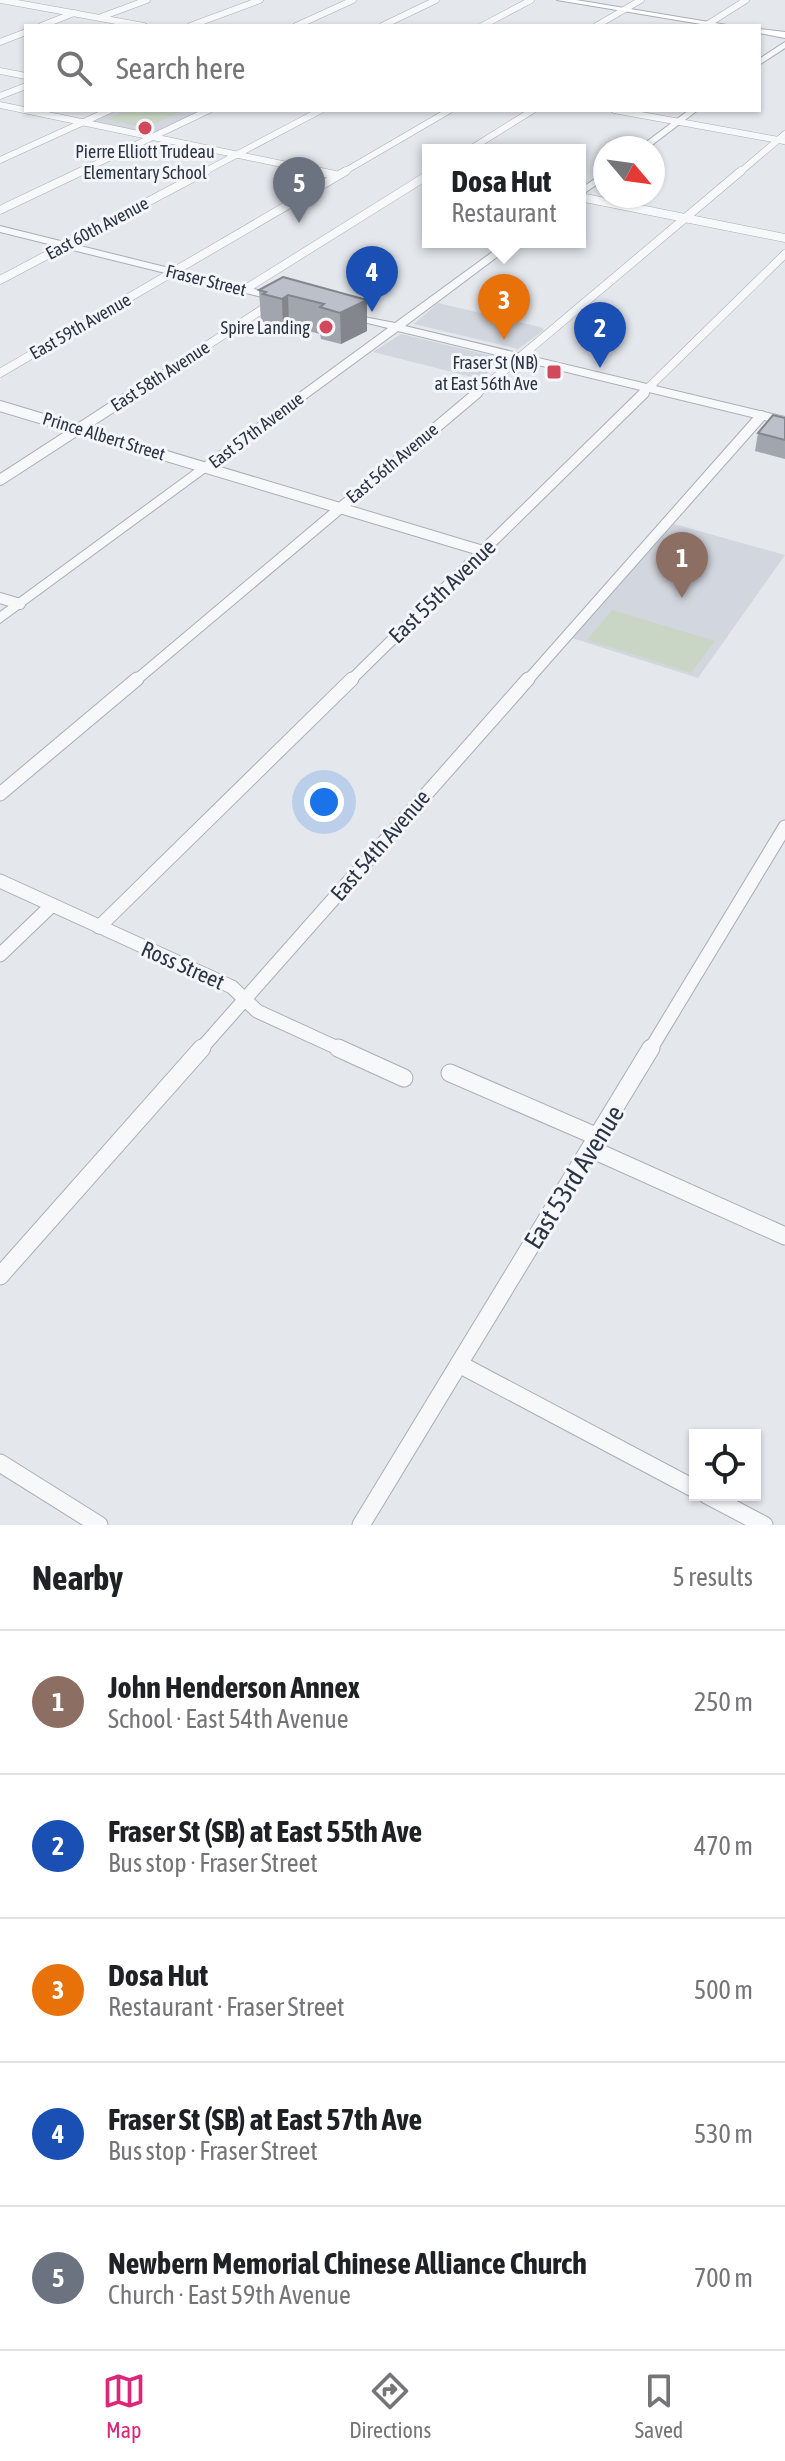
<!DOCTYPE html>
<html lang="en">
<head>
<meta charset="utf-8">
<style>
  :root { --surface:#fff; --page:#f6f6f6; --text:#202124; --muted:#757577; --line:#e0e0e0; --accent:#db2777 }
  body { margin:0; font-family:"Asap Condensed",sans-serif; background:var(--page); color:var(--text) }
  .controls { position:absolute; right:24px; bottom:24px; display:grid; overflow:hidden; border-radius:0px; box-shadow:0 2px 6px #0004 }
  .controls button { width:72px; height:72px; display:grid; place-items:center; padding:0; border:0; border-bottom:2px solid var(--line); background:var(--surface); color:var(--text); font:40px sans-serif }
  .compass { position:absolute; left:593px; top:136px; width:72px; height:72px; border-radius:50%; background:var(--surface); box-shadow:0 2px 6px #0004; rotate:119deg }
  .you { position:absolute; left:324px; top:802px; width:28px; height:28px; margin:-20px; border:6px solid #fff; border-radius:50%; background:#1a73e8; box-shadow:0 0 0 12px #1a73e833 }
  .badge { display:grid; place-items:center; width:52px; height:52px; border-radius:50%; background:var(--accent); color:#fff; font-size:26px; font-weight:700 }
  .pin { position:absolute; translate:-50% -66px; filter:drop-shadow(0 2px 4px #0008) }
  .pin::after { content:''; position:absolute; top:42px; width:28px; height:24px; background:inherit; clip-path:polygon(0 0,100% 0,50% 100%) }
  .popup { position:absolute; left:422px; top:144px; width:164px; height:104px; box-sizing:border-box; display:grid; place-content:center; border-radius:0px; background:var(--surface); filter:drop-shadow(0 2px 6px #0005); font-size:26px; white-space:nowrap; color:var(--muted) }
  .popup b { font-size:30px; color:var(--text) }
  .popup::after { content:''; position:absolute; left:50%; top:100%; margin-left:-16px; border:16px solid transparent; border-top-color:var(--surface) }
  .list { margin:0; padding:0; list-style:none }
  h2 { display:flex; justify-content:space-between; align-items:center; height:104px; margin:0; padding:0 32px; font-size:34px }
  h2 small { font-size:26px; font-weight:400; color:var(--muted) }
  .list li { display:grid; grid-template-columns:52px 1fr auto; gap:24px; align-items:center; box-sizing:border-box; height:144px; padding:0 32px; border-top:2px solid var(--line) }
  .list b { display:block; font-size:30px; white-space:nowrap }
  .list p { margin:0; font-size:26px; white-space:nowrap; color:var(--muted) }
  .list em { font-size:26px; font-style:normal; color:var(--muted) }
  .icon { flex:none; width:44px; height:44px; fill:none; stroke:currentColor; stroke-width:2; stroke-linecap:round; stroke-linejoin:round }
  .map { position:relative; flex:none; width:785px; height:1525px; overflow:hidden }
  .search { position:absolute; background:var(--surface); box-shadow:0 2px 6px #0004; left:24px; right:24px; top:24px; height:88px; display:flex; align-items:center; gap:20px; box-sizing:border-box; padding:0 28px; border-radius:0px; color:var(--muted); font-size:30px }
  .sheet { height:824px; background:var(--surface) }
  nav { display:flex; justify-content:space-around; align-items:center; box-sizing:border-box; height:112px; border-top:2px solid var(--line); background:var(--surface); font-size:22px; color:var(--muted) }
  nav a { display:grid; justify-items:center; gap:4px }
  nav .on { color:var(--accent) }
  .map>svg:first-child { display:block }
  .built { fill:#d2d6de }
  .green { fill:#c9d6c5 }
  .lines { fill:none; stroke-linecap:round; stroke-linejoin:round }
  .minor-far4-casing { stroke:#a9aeb7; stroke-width:7 }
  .minor-far3-casing { stroke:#a9aeb7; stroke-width:9 }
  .minor-far2-casing { stroke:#a9aeb7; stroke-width:12 }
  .minor-far1-casing { stroke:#a9aeb7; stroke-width:15 }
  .minor-casing { stroke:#a9aeb7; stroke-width:19 }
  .tertiary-casing { stroke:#a9aeb7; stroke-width:2 }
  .secondary-casing { stroke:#a9aeb7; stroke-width:2 }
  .minor-far4 { stroke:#f7f8fa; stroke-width:6 }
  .minor-far3 { stroke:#f7f8fa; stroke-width:8 }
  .minor-far2 { stroke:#f7f8fa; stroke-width:10 }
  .minor-far1 { stroke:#f7f8fa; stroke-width:13 }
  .minor { stroke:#f7f8fa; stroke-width:17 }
  .tertiary { fill:#f7f8fa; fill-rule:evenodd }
  .secondary { fill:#fff; fill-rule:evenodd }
  .wall { fill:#a1a5ae }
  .shaded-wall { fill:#83868d }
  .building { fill:#bbc0ca; stroke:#83868d; stroke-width:2 }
  .poi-dot { fill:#d1495b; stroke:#f4f6f9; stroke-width:3 }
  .labels { text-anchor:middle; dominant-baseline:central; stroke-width:6; stroke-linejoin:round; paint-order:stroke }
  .far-poi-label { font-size:18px; fill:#2b3445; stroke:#f4f6f9; text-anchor:end }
  .far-street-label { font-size:18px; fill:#2b3445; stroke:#f4f6f9 }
  .street-label { font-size:22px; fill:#2b3445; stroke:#f4f6f9 }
  .near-street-label { font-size:26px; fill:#2b3445; stroke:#f4f6f9 }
</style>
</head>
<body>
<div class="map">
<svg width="785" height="1525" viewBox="0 0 785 1525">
  <rect width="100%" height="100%" fill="#e4e7ec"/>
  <g class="built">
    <path d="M114,110H205L154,135L90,121Z"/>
    <path d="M438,303L540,327L544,330L518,349L414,324Z"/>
    <path d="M401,334L501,358L504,360L480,379L373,352Z"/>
    <path d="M674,524L785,555L698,678L572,638Z"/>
  </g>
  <g class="green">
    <path d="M127,110H183L146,128L107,119Z"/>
    <path d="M612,610L715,641L691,673L587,640Z"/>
  </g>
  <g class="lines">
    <defs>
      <g id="minor-far4">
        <path d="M1,0L144,26"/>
        <path d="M101,17L147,0"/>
        <path d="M41,26L74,13"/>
        <path d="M190,26L260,0"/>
        <path d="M296,26L353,0"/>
        <path d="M382,26L436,0"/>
        <path d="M482,26L531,0"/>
        <path d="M596,26L641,0"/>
        <path d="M705,26L746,0"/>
        <path d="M0,42L26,32"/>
        <path d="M0,71L26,76"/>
        <path d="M0,96L26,86"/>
        <path d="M0,105L325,173"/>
        <path d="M614,110L784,141"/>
        <path d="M469,150L533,110"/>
        <path d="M0,160L110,110"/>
        <path d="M77,173L209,110"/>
        <path d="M202,173L321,110"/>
        <path d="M342,173L450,110"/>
        <path d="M739,173L785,134"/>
      </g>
      <g id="minor-far3">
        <path d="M316,171L335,175"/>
        <path d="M580,197L785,238"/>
        <path d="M0,210L82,171"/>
        <path d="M0,280L206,171"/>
        <path d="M244,290L428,175"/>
        <path d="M0,373L346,171"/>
        <path d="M131,395L272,303"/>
        <path d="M475,395L741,171"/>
        <path d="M641,395L785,254"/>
      </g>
      <g id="minor-far2">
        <path d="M0,406L483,551"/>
        <path d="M0,480L134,393"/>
        <path d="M0,598L20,604"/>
        <path d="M135,681L477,393"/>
        <path d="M350,681L644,393"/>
        <path d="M527,681L761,416"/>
      </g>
      <g id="minor-far1">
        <path d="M0,794L137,679"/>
        <path d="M0,881L232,987L257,1011L342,1050"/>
        <path d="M99,927L352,679"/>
        <path d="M0,955L51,906"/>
        <path d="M200,1050L528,679"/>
        <path d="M650,1050L785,827"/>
      </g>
      <g id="minor">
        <path d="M338,1048L404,1078"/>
        <path d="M450,1073L598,1137"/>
        <path d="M591,1149L785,1236"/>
        <path d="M0,1276L202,1048"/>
        <path d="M459,1364L695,1489"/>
        <path d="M0,1463L99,1525"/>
        <path d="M707,1495L764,1525"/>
        <path d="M361,1525L651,1048"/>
      </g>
      <g id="tertiary">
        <path d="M785,42V48L759,65V59Z"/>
        <path d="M689,110H698L648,148H638Z"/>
        <path d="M605,172V179L580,196V189Z"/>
        <path d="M0,226L282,296L283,298L278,301L0,232Z"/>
        <path d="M506,242H517L405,326L785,417V425L398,331L0,623V612L388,328L343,317V313L395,323Z"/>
      </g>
      <g id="secondary">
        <path d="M557,0H576L733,26H713Z"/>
        <path d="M759,29L785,32V38L759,33Z"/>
      </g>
    </defs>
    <use href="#minor-far4" class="minor-far4-casing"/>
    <use href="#minor-far3" class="minor-far3-casing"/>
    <use href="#minor-far2" class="minor-far2-casing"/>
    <use href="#minor-far1" class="minor-far1-casing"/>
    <use href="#minor" class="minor-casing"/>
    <use href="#tertiary" class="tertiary-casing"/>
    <use href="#secondary" class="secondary-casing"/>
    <use href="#minor-far4" class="minor-far4"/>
    <use href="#minor-far3" class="minor-far3"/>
    <use href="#minor-far2" class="minor-far2"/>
    <use href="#minor-far1" class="minor-far1"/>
    <use href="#minor" class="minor"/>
    <use href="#tertiary" class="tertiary"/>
    <use href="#secondary" class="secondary"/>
  </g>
  <g class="wall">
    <path d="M259,290L367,300V331L341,344L321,339L320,334L289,326L283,330L265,325L264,322L261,321Z"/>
    <path d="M785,418V459L755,451L758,433Z"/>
  </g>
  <g class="shaded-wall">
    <path d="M288,295L289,326L283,330L282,299Z"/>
    <path d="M367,300V331L341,344L340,313Z"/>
  </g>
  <g class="building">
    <path d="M283,277L367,300L340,313L320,307L324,304L288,295L282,299L263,294L266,292L259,290Z"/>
    <path d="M773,415L785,418V440L758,433Z"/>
  </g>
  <g class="poi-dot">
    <circle cx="145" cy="128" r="8"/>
    <circle cx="326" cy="327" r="8"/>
    <rect x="546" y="364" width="16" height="16" rx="4"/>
  </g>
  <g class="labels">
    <g class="far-poi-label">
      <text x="145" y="151" text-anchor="middle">Pierre Elliott Trudeau<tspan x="145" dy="21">Elementary School</tspan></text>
      <text x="310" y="327">Spire Landing</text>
      <text x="538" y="362">Fraser St (NB)<tspan x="538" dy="21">at East 56th Ave</tspan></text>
    </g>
    <g class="far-street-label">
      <text transform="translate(97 228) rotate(-28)">East 60th Avenue</text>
      <text transform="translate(206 280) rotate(14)">Fraser Street</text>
      <text transform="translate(80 326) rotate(-30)">East 59th Avenue</text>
      <text transform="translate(160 376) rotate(-33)">East 58th Avenue</text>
      <text transform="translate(256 430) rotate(-37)">East 57th Avenue</text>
      <text transform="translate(104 436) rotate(17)">Prince Albert Street</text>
      <text transform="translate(392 463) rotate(-40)">East 56th Avenue</text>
    </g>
    <g class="street-label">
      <text transform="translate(442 591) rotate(-44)">East 55th Avenue</text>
      <text transform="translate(380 845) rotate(-49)">East 54th Avenue</text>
      <text transform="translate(183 965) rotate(24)">Ross Street</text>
    </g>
    <g class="near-street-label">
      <text transform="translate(574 1177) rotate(-58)">East 53rd Avenue</text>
    </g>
  </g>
</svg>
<div class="controls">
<button><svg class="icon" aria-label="locate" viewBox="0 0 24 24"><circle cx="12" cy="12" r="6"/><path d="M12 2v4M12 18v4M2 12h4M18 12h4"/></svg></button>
</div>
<svg class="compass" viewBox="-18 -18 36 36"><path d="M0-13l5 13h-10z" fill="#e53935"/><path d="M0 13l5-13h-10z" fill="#757577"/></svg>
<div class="you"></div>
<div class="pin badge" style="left:682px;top:598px;background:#8d6e63">1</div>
<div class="pin badge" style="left:600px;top:368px;background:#1a4fb4">2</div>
<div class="pin badge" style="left:504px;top:340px;background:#e8710a">3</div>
<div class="popup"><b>Dosa Hut</b>Restaurant</div>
<div class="pin badge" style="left:372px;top:312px;background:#1a4fb4">4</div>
<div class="pin badge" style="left:299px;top:223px;background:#6b7280">5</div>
<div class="search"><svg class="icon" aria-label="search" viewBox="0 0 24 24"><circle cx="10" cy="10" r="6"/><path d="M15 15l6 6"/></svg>Search here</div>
</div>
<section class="sheet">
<h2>Nearby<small>5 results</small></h2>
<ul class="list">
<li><span class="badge" style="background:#8d6e63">1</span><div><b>John Henderson Annex</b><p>School · East 54th Avenue</p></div><em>250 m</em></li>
<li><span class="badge" style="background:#1a4fb4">2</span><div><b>Fraser St (SB) at East 55th Ave</b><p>Bus stop · Fraser Street</p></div><em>470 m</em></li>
<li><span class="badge" style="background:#e8710a">3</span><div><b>Dosa Hut</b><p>Restaurant · Fraser Street</p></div><em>500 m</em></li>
<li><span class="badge" style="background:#1a4fb4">4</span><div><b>Fraser St (SB) at East 57th Ave</b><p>Bus stop · Fraser Street</p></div><em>530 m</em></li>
<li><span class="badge" style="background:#6b7280">5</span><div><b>Newbern Memorial Chinese Alliance Church</b><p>Church · East 59th Avenue</p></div><em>700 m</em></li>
</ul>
</section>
<nav>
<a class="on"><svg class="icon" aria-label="map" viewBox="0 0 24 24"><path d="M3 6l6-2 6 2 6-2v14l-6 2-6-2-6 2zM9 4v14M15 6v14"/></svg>Map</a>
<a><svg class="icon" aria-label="directions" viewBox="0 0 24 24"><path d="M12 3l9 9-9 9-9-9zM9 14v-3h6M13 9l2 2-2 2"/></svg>Directions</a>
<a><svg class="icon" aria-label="saved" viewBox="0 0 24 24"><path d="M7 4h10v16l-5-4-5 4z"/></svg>Saved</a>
</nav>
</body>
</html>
